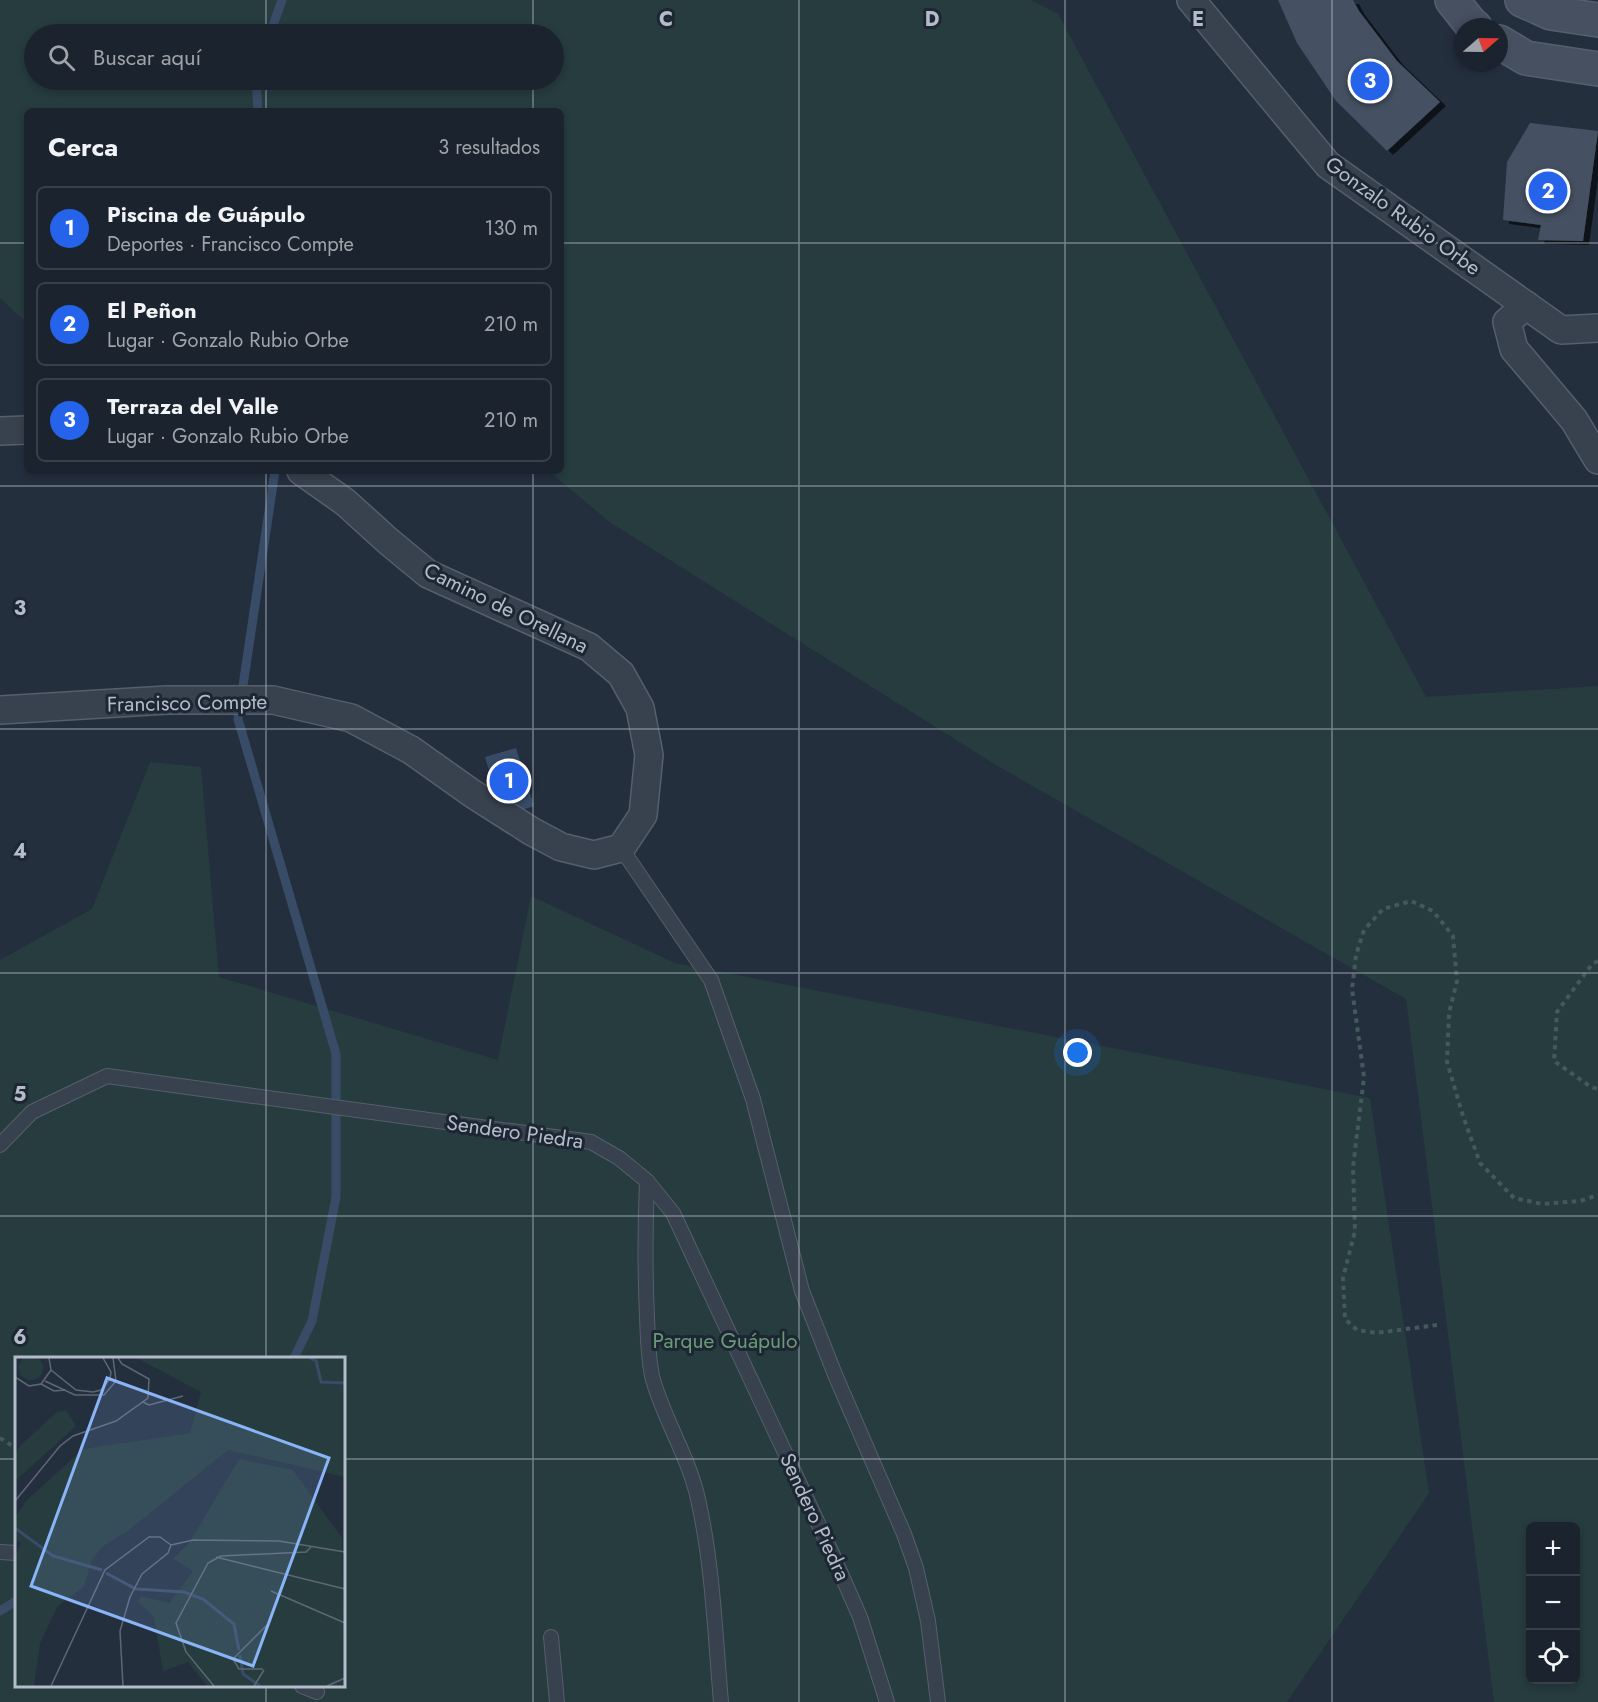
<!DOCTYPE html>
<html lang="es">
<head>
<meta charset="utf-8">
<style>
  :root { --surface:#1b232e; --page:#242b36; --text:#f1f3f6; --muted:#a0a4aa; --line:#39404a; --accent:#2563eb }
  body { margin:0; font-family:Jost,sans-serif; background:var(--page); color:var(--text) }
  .controls { position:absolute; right:18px; bottom:18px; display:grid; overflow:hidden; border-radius:9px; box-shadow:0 3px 9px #0003 }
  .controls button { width:54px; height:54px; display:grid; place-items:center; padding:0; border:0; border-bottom:2px solid var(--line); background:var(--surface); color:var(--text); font:30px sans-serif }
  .compass { position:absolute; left:1454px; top:18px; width:54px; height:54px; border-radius:50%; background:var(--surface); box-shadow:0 3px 9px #0003; rotate:70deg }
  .you { position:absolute; left:1078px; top:1053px; width:21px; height:21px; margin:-15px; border:4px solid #fff; border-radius:50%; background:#1a73e8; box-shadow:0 0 0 9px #1a73e833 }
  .badge { display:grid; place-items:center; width:39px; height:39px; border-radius:50%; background:var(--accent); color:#fff; font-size:20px; font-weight:700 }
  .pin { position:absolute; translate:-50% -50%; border:3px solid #fff; box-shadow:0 2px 6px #0006 }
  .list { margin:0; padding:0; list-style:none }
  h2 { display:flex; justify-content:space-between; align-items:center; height:78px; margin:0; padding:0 24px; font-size:26px }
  h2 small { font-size:20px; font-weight:400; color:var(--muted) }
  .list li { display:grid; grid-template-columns:39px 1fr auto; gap:18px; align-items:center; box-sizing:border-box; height:84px; margin:0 12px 12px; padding:0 12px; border:2px solid var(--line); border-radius:9px }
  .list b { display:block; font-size:22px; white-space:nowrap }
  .list p { margin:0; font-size:20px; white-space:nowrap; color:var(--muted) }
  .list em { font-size:20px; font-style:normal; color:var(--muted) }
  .icon { flex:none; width:33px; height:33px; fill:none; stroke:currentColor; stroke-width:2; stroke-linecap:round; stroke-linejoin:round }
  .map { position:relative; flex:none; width:1598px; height:1702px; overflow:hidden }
  .search { position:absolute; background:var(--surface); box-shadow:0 3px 9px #0003; left:24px; top:24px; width:540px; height:66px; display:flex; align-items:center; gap:15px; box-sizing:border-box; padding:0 21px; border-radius:33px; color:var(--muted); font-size:22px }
  .panel { position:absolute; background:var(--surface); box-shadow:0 3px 9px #0003; left:24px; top:108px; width:540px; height:366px; border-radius:9px }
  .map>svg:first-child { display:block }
  .green { fill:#263c3f; fill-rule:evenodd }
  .water { fill:#394c67 }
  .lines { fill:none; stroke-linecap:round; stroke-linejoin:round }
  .stream { stroke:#394c67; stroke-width:9 }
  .building { fill:#455162; filter:url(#shadow) }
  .lane-casing { stroke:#565f6c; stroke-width:16 }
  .street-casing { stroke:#565f6c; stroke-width:30 }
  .secondary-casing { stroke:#565f6c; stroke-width:36 }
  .path { stroke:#44595c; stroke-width:4; stroke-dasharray:4.5 4.5; stroke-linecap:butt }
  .lane { stroke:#38414e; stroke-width:14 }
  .street { stroke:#38414e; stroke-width:27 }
  .secondary { stroke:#465061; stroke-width:33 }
  .grid { fill:none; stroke:#b4bcc9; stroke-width:1.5; stroke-opacity:0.55 }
  .labels { text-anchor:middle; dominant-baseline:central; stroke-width:6; stroke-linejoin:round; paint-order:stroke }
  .street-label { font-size:21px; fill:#b4bcc9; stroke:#1d2633 }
  .park-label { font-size:21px; fill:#6b9a76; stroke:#1d2633 }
  .inset-river { fill:none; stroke:#394c67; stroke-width:3 }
  .inset-road { fill:none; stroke:#5e6776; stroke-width:1.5 }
  .view { fill:#8ab4f8; fill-opacity:0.15; stroke:#8ab4f8; stroke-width:3 }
  .inset-edge { fill:none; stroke:#b4bcc9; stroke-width:3 }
  .grid-label { font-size:20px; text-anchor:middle; font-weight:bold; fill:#b4bcc9; stroke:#1d2633; stroke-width:6; stroke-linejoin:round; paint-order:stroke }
</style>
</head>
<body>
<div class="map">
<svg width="1598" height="1702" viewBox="0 0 1598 1702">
  <defs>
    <filter id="shadow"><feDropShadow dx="6" dy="4" stdDeviation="0" flood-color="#0009"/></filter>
  </defs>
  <rect width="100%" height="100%" fill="#242f3e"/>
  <g class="green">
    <path d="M0,0H1031L1058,14L1426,697L1598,686V1702H1494L1406,999L996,765L611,523L549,471H561V111H27V323L26,322L0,298ZM34,34H554V80H34ZM1530,1526H1576V1680H1530Z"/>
    <path d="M150,762L201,767L219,977L498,1060L531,896L675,963L1370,1098L1429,1493L1287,1702H0V960L92,909ZM16,1358H344V1686H16Z"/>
  </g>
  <path class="water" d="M516,748L534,806L503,816L485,757Z"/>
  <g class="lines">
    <g class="stream">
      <path d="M270,34L282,0"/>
      <path d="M256,80L258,111"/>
      <path d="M275,471L238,719L336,1054V1197L312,1321L294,1358"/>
      <path d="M0,1611L16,1601"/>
    </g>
  </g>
  <g class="building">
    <path d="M1278,0H1353L1359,11L1397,61L1440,102L1387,151L1336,101L1297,43Z"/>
    <path d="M1530,123L1598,131L1583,241L1538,240L1541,225L1503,220L1507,162Z"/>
  </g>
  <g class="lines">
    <defs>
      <g id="lane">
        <path d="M621,848L711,980L753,1099L802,1291L836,1377L904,1534L916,1568L928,1621L938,1702"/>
        <path d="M0,1145L32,1112L107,1076L591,1142L619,1158L647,1181L673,1213L831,1551L860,1617L887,1702"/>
        <path d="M647,1181C645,1227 645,1272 647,1317C648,1337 648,1361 653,1380C665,1421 689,1458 698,1499C713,1566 715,1634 721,1702"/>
        <path d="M0,1552L16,1553"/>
        <path d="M551,1637L557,1702"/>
        <path d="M302,1686L317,1692"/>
      </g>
      <g id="street">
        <path d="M1191,0L1328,165L1561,330L1598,328"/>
        <path d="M1526,305L1507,322L1514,349L1574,420L1598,460"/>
        <path d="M0,431L27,430"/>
        <path d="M0,710L167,700H273L351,718L411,750L473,794L531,831L561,847L594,855L621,848L643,815L649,755L640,708L621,674L589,647L428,574L388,541L345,502L301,471"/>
      </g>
      <g id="secondary">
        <path d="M1452,0L1471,24L1475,27"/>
        <path d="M1522,0L1551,13L1598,20"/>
        <path d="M1499,42L1526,58L1598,69"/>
      </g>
    </defs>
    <use href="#lane" class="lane-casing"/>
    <use href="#street" class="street-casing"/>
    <use href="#secondary" class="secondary-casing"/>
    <g class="path">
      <path d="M1598,961L1592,964L1557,1012L1554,1061L1591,1087L1598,1089"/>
      <path d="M1437,1325L1376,1333L1357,1330L1345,1319L1343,1278L1355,1231L1353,1167L1364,1077L1352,989L1356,955L1364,930L1383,909L1411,901L1433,911L1453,936L1457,981L1449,1013L1447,1062L1463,1116L1480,1163L1514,1198L1542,1204L1580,1201L1598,1195"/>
      <path d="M0,1438L14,1447"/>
    </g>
    <use href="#lane" class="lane"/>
    <use href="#street" class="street"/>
    <use href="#secondary" class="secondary"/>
  </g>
  <path class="grid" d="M266,0V34M533,0V34M799,0V1702M1065,0V1702M1332,0V1702M266,80V111M533,80V111M0,243H27M561,243H1598M266,471V1358M533,471V1702M0,486H1598M0,729H1598M0,973H1598M0,1216H1598M0,1459H16M344,1459H1598M266,1686V1702"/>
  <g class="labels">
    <g class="street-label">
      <text transform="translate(1403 216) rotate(36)">Gonzalo Rubio Orbe</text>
      <text transform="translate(506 608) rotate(26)">Camino de Orellana</text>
      <text transform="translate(187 703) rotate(-1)">Francisco Compte</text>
      <text transform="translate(515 1132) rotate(8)">Sendero Piedra</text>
      <text transform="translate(815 1517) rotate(65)">Sendero Piedra</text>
    </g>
    <g class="park-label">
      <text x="725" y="1341">Parque Guápulo</text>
    </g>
  </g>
  <g transform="translate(15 1357)">
    <rect width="330" height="330" fill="#242f3e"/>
    <path d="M4 11a12 12 0 1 1 24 0a12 12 0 1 1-24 0ZM122,1H330V120L213,93L113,174L87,190L77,203L69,230L43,249L25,286L19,329H0V201L6,186L0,182V161L11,144L68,92L175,76L186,35ZM51,53L61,69L0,124V98L6,88L42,55ZM224,102L278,113L327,181L330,329H192L173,305L148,314L139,260L123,245L126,239L154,246L178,214L158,202L174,186Z" fill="#263c3f"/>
    <path class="inset-river" d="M295,1L301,4L306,25L330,26M0,171L38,199L87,213M91,216L121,232L169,235L188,242L219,267L224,293M225,298L228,317L245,329"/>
    <path class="inset-road" d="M36,13L61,33L78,35L86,33L95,22L96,15L88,1M0,20L14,29L26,27L36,13L34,1M30,24L60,38H89L101,24L98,1M26,27L39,34L50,33M128,45L134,48L168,39M0,144L45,89L58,79L101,64L133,41L134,22L107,7L103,1M156,188L178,183L264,184L330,195M201,200L330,232M256,234L330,266M248,312H224L218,302L252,268M36,329L90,213L134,180H145L156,188M108,329L105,274L115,240L127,217L153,196L156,188M199,329L171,295L161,266L193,206L206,199L291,195L296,190M239,329L249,313M312,329L330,321"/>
    <path class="view" d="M92,21L314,101L238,309L16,229Z"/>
    <rect width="330" height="330" class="inset-edge"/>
  </g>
  <g class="grid-label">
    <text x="666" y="26">C</text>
    <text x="932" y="26">D</text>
    <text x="1198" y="26">E</text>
    <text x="20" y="615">3</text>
    <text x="20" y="858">4</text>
    <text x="20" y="1101">5</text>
    <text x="20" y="1344">6</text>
  </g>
</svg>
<div class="controls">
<button>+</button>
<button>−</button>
<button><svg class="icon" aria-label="locate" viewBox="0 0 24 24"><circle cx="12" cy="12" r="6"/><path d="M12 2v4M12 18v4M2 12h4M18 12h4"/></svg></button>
</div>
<svg class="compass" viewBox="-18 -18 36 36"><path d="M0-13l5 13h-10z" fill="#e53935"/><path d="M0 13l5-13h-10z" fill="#a0a4aa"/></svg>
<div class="you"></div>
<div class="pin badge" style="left:509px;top:781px">1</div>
<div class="pin badge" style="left:1548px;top:191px">2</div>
<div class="pin badge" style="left:1370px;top:81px">3</div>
<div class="search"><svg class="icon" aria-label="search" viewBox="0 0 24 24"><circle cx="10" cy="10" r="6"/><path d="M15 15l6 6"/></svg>Buscar aquí</div>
<section class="panel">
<h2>Cerca<small>3 resultados</small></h2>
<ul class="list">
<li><span class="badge">1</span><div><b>Piscina de Guápulo</b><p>Deportes · Francisco Compte</p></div><em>130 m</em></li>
<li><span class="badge">2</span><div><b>El Peñon</b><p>Lugar · Gonzalo Rubio Orbe</p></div><em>210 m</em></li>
<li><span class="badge">3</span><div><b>Terraza del Valle</b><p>Lugar · Gonzalo Rubio Orbe</p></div><em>210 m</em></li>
</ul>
</section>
</div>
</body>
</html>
